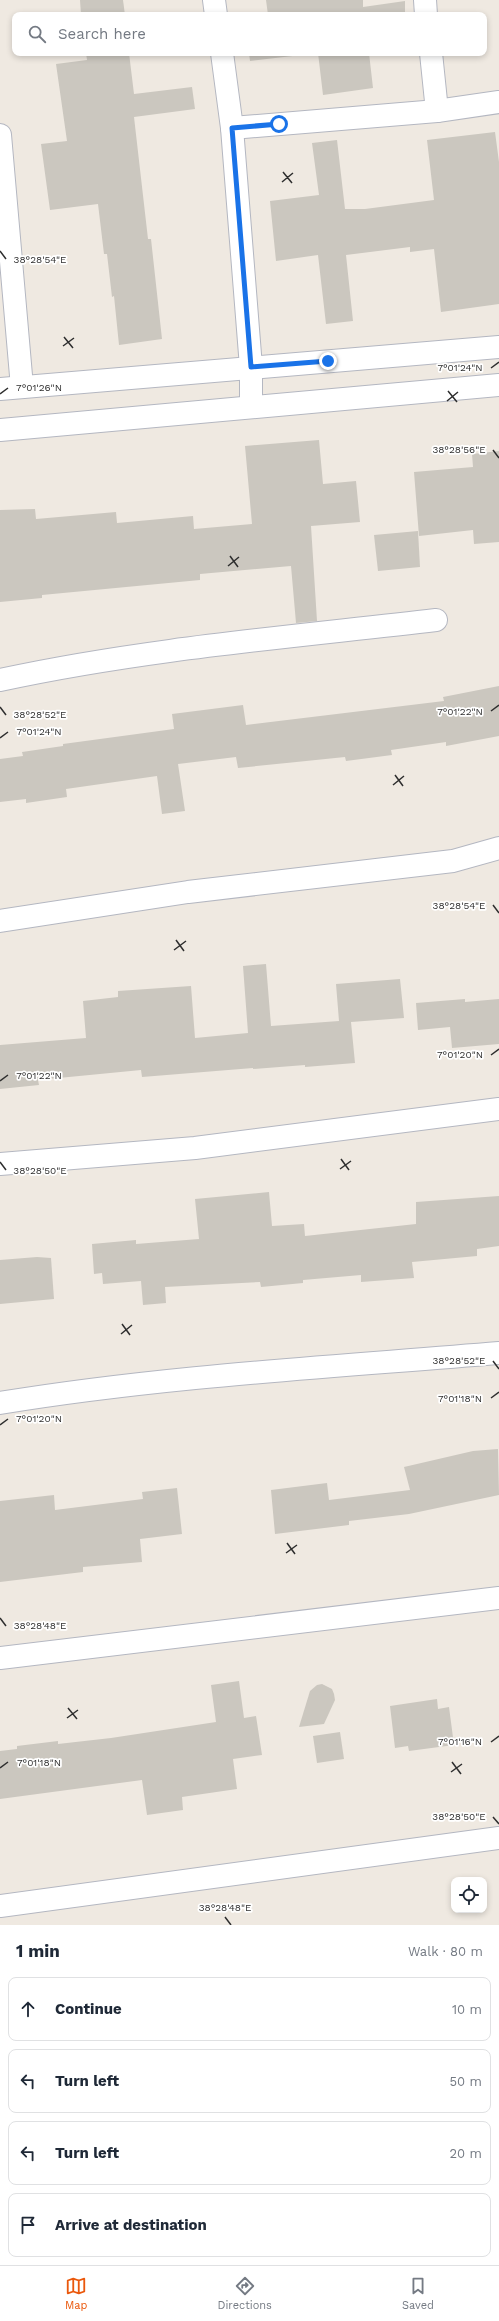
<!DOCTYPE html>
<html lang="en">
<head>
<meta charset="utf-8">
<style>
  :root { --surface:#fff; --page:#f6f6f7; --text:#1f2937; --muted:#747a83; --line:#e0e1e3; --accent:#ea580c }
  body { margin:0; font-family:"Work Sans",sans-serif; background:var(--page); color:var(--text) }
  .controls { position:absolute; right:12px; bottom:12px; display:grid; overflow:hidden; border-radius:8px; box-shadow:0 2px 6px #0003 }
  .controls button { width:36px; height:36px; display:grid; place-items:center; padding:0; border:0; border-bottom:1px solid var(--line); background:var(--surface); color:var(--text); font:20px sans-serif }
  .stop { position:absolute; width:12px; height:12px; margin:-9px; border:3px solid #1a73e8; border-radius:50%; background:#fff }
  .stop.end { background:#1a73e8; border-color:#fff; box-shadow:0 1px 4px #0008 }
  .list { margin:0; padding:0; list-style:none }
  h2 { display:flex; justify-content:space-between; align-items:center; height:52px; margin:0; padding:0 16px; font-size:17px }
  h2 small { font-size:13px; font-weight:400; color:var(--muted) }
  .list li { display:grid; grid-template-columns:26px 1fr auto; gap:12px; align-items:center; box-sizing:border-box; height:64px; margin:0 8px 8px; padding:0 8px; border:1px solid var(--line); border-radius:8px }
  .list b { display:block; font-size:15px; white-space:nowrap }
  .list em { font-size:13px; font-style:normal; color:var(--muted) }
  .icon { flex:none; width:22px; height:22px; fill:none; stroke:currentColor; stroke-width:2; stroke-linecap:round; stroke-linejoin:round }
  .map { position:relative; flex:none; width:499px; height:1925px; overflow:hidden }
  .search { position:absolute; background:var(--surface); box-shadow:0 2px 6px #0003; left:12px; right:12px; top:12px; height:44px; display:flex; align-items:center; gap:10px; box-sizing:border-box; padding:0 14px; border-radius:8px; color:var(--muted); font-size:15px }
  .sheet { height:340px; background:var(--surface) }
  nav { display:flex; justify-content:space-around; align-items:center; box-sizing:border-box; height:56px; border-top:1px solid var(--line); background:var(--surface); font-size:11px; color:var(--muted) }
  nav a { display:grid; justify-items:center; gap:2px }
  nav .on { color:var(--accent) }
  .map>svg:first-child { display:block }
  .building { fill:#cbc7bf }
  .lines { fill:none; stroke-linecap:round; stroke-linejoin:round }
  .minor-casing { stroke:#b4b7c1; stroke-width:24 }
  .minor { stroke:#fff; stroke-width:22 }
  .route { stroke:#1a73e8; stroke-width:5 }
  .ticks { fill:none; stroke:#2e2e2e; stroke-width:1.5 }
  .ticks-label { font-size:10px; text-anchor:middle; fill:#2e2e2e; stroke:#fff; stroke-width:3.5; stroke-linejoin:round; paint-order:stroke }
</style>
</head>
<body>
<div class="map">
<svg width="499" height="1925" viewBox="0 0 499 1925">
  <rect width="100%" height="100%" fill="#efe9e1"/>
  <g class="building">
    <path d="M80,0H123L125,15H81Z"/>
    <path d="M266,0H363V7L405,1V15H268Z"/>
    <path d="M86,53H129L134,94L192,87L195,109L134,117L148,239H151L162,339L119,345L114,296L112,297L107,254H104L98,204L50,210L41,144L67,141L56,64L87,60Z"/>
    <path d="M249,53H369L373,88L323,95L318,53L250,61Z"/>
    <path d="M495,132L499,162V304L441,312L434,249L410,252V247L346,255L353,321L326,324L318,255L276,261L270,201L319,195L312,143L337,140L345,209H365L434,200L427,140Z"/>
    <path d="M319,440L323,484L356,481L360,522L311,526L317,621L296,623L291,566L200,574V580L42,595V598L0,602V510L35,509L36,519L116,512L117,523L193,516L194,529L252,524L245,446Z"/>
    <path d="M499,451V542L474,544L473,530L419,536L414,472L473,467L472,454Z"/>
    <path d="M418,531L420,567L378,571L374,535Z"/>
    <path d="M499,686V736L446,746V742L391,750L392,755L346,761L345,757L238,768L236,757L178,764L185,811L162,814L157,776L66,789L67,797L26,803V799L0,802V759L23,756L22,752L63,746V744L174,729L172,714L243,705L246,725L444,701L443,697Z"/>
    <path d="M266,964L271,1026L339,1021L336,984L400,979L404,1018L351,1022L355,1063L305,1067V1065L253,1069V1068L142,1077L141,1070L38,1080L39,1085L0,1089V1045L86,1038L83,1001L118,997V991L191,986L195,1038L248,1033L243,966Z"/>
    <path d="M465,999V1002L499,999V1044L452,1048L450,1027L418,1030L416,1003Z"/>
    <path d="M269,1192L272,1226L304,1224L305,1236L416,1224V1202L499,1196V1246L477,1249V1256L412,1262L414,1278L361,1282V1275L303,1280V1283L261,1287L260,1282L165,1287L166,1303L143,1305L141,1281L103,1284L102,1273L94,1274L92,1244L136,1240V1244L199,1239L195,1199Z"/>
    <path d="M37,1257L51,1258L54,1299L0,1304V1260Z"/>
    <path d="M498,1449L499,1495L409,1514L349,1521V1525L275,1534L271,1490L327,1483L329,1500L410,1490L404,1467L473,1451Z"/>
    <path d="M177,1488L182,1534L140,1539L142,1562L83,1567V1572L0,1582V1501L54,1495L55,1510L143,1499L142,1492Z"/>
    <path d="M239,1681L244,1718L256,1716L262,1755L233,1759L237,1789L182,1797L183,1810L147,1815L142,1780L0,1799V1751L17,1749V1746L58,1741V1744L111,1738L216,1722L211,1685Z"/>
    <path d="M322,1684L332,1689L334,1694L335,1700L324,1724L299,1727L310,1691L317,1685Z"/>
    <path d="M437,1699L438,1709L449,1707L454,1745L409,1751L408,1746L395,1748L390,1706Z"/>
    <path d="M340,1732L344,1759L317,1763L313,1736Z"/>
  </g>
  <g class="lines">
    <defs>
      <g id="minor">
        <path d="M214,0L216,15"/>
        <path d="M425,0L426,15"/>
        <path d="M222,53L232,128L251,367V407"/>
        <path d="M431,53L437,111"/>
        <path d="M232,128L437,111L499,102"/>
        <path d="M0,135L22,387"/>
        <path d="M0,389L499,347"/>
        <path d="M0,430L499,385"/>
        <path d="M0,680C143,649 291,637 436,620"/>
        <path d="M0,921L188,892L453,861L499,848"/>
        <path d="M0,1164L195,1148L499,1109"/>
        <path d="M0,1403C165,1376 332,1367 499,1353"/>
        <path d="M0,1658L499,1598"/>
        <path d="M0,1906L499,1838"/>
      </g>
    </defs>
    <use href="#minor" class="minor-casing"/>
    <use href="#minor" class="minor"/>
  </g>
  <g class="lines">
    <path class="route" d="M279,124L232,128L251,367L328,361"/>
  </g>
  <path class="ticks" d="M283,172L292,183M282,182L293,173M0,251L6,259M64,337L73,348M63,346L74,338M491,368L499,362M448,391L457,402M0,394L8,388M447,401L458,392M493,450L499,458M230,556L238,567M228,566L239,557M0,707L6,715M491,711L499,705M0,738L8,732M395,775L403,786M393,785L404,776M493,905L499,913M176,940L184,951M174,950L186,941M491,1055L499,1049M0,1081L8,1075M341,1159L349,1170M0,1162L6,1170M340,1169L351,1161M122,1324L130,1335M121,1334L132,1325M493,1361L499,1369M491,1398L499,1392M0,1425L8,1419M287,1543L295,1554M286,1553L297,1545M0,1618L6,1626M68,1708L77,1719M67,1718L78,1710M491,1742L499,1736M452,1762L461,1774M0,1768L8,1762M451,1772L462,1764M493,1817L499,1824M225,1917L231,1925"/>
  <g class="ticks-label">
    <text x="40" y="263">38°28'54"E</text>
    <text x="460" y="371">7°01'24"N</text>
    <text x="39" y="391">7°01'26"N</text>
    <text x="459" y="453">38°28'56"E</text>
    <text x="460" y="715">7°01'22"N</text>
    <text x="40" y="718">38°28'52"E</text>
    <text x="39" y="735">7°01'24"N</text>
    <text x="459" y="909">38°28'54"E</text>
    <text x="460" y="1058">7°01'20"N</text>
    <text x="39" y="1079">7°01'22"N</text>
    <text x="40" y="1174">38°28'50"E</text>
    <text x="459" y="1364">38°28'52"E</text>
    <text x="460" y="1402">7°01'18"N</text>
    <text x="39" y="1422">7°01'20"N</text>
    <text x="40" y="1629">38°28'48"E</text>
    <text x="460" y="1745">7°01'16"N</text>
    <text x="39" y="1766">7°01'18"N</text>
    <text x="459" y="1820">38°28'50"E</text>
    <text x="225" y="1911">38°28'48"E</text>
  </g>
</svg>
<div class="controls">
<button><svg class="icon" aria-label="locate" viewBox="0 0 24 24"><circle cx="12" cy="12" r="6"/><path d="M12 2v4M12 18v4M2 12h4M18 12h4"/></svg></button>
</div>
<div class="stop" style="left:279px;top:124px"></div>
<div class="stop end" style="left:328px;top:361px"></div>
<div class="search"><svg class="icon" aria-label="search" viewBox="0 0 24 24"><circle cx="10" cy="10" r="6"/><path d="M15 15l6 6"/></svg>Search here</div>
</div>
<section class="sheet">
<h2>1 min<small>Walk · 80 m</small></h2>
<ul class="list">
<li><svg class="icon" aria-label="ahead" viewBox="0 0 24 24"><path d="M12 20V5M6 11l6-6 6 6"/></svg><div><b>Continue</b></div><em>10 m</em></li>
<li><svg class="icon" aria-label="left" viewBox="0 0 24 24"><path d="M17 20v-9H6M10 6l-5 5 5 5"/></svg><div><b>Turn left</b></div><em>50 m</em></li>
<li><svg class="icon" aria-label="left" viewBox="0 0 24 24"><path d="M17 20v-9H6M10 6l-5 5 5 5"/></svg><div><b>Turn left</b></div><em>20 m</em></li>
<li><svg class="icon" aria-label="arrive" viewBox="0 0 24 24"><path d="M6 21V4h12l-3 4 3 4H6"/></svg><div><b>Arrive at destination</b></div></li>
</ul>
</section>
<nav>
<a class="on"><svg class="icon" aria-label="map" viewBox="0 0 24 24"><path d="M3 6l6-2 6 2 6-2v14l-6 2-6-2-6 2zM9 4v14M15 6v14"/></svg>Map</a>
<a><svg class="icon" aria-label="directions" viewBox="0 0 24 24"><path d="M12 3l9 9-9 9-9-9zM9 14v-3h6M13 9l2 2-2 2"/></svg>Directions</a>
<a><svg class="icon" aria-label="saved" viewBox="0 0 24 24"><path d="M7 4h10v16l-5-4-5 4z"/></svg>Saved</a>
</nav>
</body>
</html>
